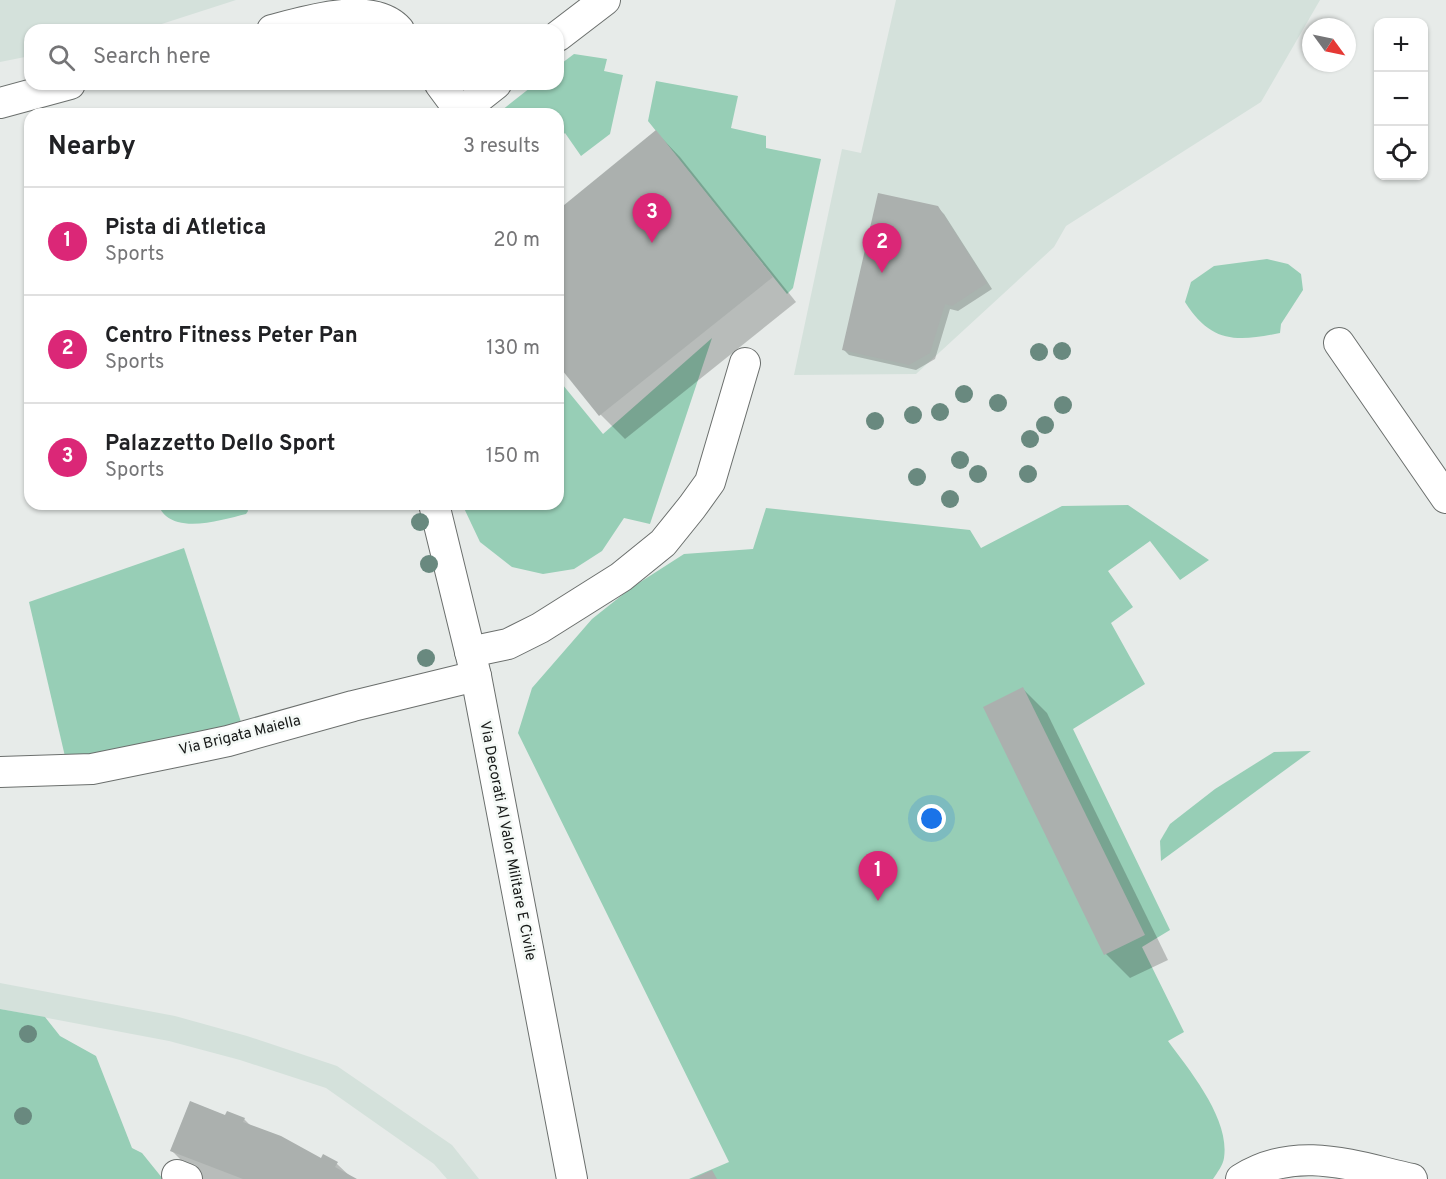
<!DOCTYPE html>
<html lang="en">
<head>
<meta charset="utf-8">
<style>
  :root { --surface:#fff; --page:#f2f2f2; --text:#202124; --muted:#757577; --line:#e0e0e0; --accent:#db2777 }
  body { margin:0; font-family:Overpass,sans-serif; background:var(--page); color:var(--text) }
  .controls { position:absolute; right:18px; top:18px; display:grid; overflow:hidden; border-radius:12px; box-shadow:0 2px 4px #0004 }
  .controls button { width:54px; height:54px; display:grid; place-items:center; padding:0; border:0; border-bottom:2px solid var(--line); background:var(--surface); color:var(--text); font:30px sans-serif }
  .compass { position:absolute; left:1302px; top:18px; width:54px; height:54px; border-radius:50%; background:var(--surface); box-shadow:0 2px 4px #0004; rotate:123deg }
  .you { position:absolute; left:932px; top:819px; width:21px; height:21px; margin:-15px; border:4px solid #fff; border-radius:50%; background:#1a73e8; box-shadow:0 0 0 9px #1a73e833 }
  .badge { display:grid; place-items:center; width:39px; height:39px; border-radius:50%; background:var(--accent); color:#fff; font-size:20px; font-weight:700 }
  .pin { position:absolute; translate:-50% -50px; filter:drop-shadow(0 2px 3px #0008) }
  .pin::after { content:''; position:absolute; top:32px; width:21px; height:18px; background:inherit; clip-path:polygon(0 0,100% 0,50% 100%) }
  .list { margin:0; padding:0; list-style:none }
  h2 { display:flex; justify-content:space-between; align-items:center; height:78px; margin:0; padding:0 24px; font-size:26px }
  h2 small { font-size:20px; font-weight:400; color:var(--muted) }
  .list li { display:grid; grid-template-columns:39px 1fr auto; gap:18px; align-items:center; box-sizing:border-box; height:108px; padding:0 24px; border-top:2px solid var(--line) }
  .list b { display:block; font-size:22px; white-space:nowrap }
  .list p { margin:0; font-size:20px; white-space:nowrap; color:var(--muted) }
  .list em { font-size:20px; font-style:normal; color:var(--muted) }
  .icon { flex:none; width:33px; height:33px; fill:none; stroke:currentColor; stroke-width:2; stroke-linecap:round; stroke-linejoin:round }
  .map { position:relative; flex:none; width:1446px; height:1179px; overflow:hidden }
  .search { position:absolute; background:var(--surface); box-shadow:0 2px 4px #0004; left:24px; top:24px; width:540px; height:66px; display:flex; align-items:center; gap:15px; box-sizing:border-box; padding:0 21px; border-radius:18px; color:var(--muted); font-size:22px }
  .panel { position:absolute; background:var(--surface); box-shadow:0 2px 4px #0004; left:24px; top:108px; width:540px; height:402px; border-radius:18px }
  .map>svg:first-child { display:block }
  .built { fill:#d4e1db }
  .green { fill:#97ceb6 }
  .shadow { fill:#0003 }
  .building { fill:#abb0ae }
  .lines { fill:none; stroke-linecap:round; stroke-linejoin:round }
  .minor-casing { stroke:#6b6f6d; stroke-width:32 }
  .minor { stroke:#fff; stroke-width:30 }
  .tree { fill:#69897f }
  .labels { text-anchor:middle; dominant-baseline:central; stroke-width:5; stroke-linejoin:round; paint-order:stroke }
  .street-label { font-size:15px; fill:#161817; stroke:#f4f9f6 }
</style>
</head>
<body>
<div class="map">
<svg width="1446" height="1179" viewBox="0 0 1446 1179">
  <rect width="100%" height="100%" fill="#e7ebe9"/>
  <g class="built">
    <path d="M0,0H236L143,30H30V56L0,62Z"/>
    <path d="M896,0H1320L1261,102L1066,226L1054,247L916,374L794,375L842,149L861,153Z"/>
    <path d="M0,983L175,1016L247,1036L337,1066L452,1145L479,1179H447L434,1164L326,1088L240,1060L169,1041L0,1009Z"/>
  </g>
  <g class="green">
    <path d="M574,54L607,59L604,71L623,75L610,134L581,156L565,133L558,139V114H497L535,84H558V66Z"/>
    <path d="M656,81L738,96L731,128L766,136V148L821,159L793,288L787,294L648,121Z"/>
    <path d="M1267,259L1288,264L1301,274L1303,290L1281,324L1280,333C1236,342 1211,343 1185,302L1191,282L1214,266Z"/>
    <path d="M712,338L650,524L624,518L602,551L574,569L543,574L512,567L480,542L462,504H558V379L603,434Z"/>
    <path d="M157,504H246L248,511L246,514C225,519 185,532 166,516C162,513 160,508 157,504Z"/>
    <path d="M1128,505L1209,560L1180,580L1150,541L1108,571L1133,607L1111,623L1145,684L1073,729L1170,930L1142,947L1184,1032L1168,1041C1190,1071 1230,1119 1224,1158C1223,1165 1217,1173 1213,1179H689L729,1162L518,733L532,688L592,619L631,588L684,554L753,549L766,508L970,530L981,548L1062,506Z"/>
    <path d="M184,548L241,722L67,765L29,602Z"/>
    <path d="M1311,751L1161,861L1160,841L1170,824L1215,789L1274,752Z"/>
    <path d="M0,1009L45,1017L60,1036L96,1056L132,1148L142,1153L163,1179H0Z"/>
  </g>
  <g class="shadow">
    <path d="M656,132L680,157L796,302L625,439L601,415L558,362V211Z"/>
    <path d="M938,208L944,214L992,289L958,311L950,309L935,359L916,370L849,355L843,349Z"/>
    <path d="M1023,689L1047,713L1168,960L1130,978L1106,954Z"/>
    <path d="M226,1117L244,1119L251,1126L321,1160L337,1164L353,1179H200L172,1151Z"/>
  </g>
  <g class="building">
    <path d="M656,130L773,277L599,416L558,365V210Z"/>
    <path d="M878,193L938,206L987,283L952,306L945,304L930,353L909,365L842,350Z"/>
    <path d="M1023,687L1145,935L1104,955L983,707Z"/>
    <path d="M190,1101L225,1115L227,1111L245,1118L243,1122L281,1136L321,1158L323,1154L338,1162L335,1167L357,1179H243L170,1151Z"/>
    <path d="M712,1170L717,1179H692Z"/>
  </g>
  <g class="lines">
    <defs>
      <g id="minor">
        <path d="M272,30C306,21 373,0 399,30"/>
        <path d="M558,36L605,0"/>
        <path d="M440,84L460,111"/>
        <path d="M0,103L70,84"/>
        <path d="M458,114L496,84"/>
        <path d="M1339,343L1446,498"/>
        <path d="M434,504L476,676L572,1179"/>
        <path d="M470,652L508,644L540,628L621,577L663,543L692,507L710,482L745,363"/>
        <path d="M0,772L92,769L195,748L228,741L353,706L476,676"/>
        <path d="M177,1175L187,1179"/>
        <path d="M1241,1179C1297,1144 1353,1166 1412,1179"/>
      </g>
    </defs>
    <use href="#minor" class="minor-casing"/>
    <use href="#minor" class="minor"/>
  </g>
  <g class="tree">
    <circle cx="1062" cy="351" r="9"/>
    <circle cx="1039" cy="352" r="9"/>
    <circle cx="964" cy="394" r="9"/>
    <circle cx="998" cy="403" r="9"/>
    <circle cx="1063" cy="405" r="9"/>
    <circle cx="940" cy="412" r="9"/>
    <circle cx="913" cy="415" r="9"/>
    <circle cx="875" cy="421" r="9"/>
    <circle cx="1045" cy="425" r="9"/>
    <circle cx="1030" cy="439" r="9"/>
    <circle cx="960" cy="460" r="9"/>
    <circle cx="978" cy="474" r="9"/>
    <circle cx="1028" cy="474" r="9"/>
    <circle cx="917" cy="477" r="9"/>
    <circle cx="950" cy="499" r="9"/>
    <circle cx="420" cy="522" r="9"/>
    <circle cx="429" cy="564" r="9"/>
    <circle cx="426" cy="658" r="9"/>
    <circle cx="28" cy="1034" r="9"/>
    <circle cx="23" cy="1116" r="9"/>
  </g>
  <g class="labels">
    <g class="street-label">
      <text transform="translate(240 736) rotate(-14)">Via Brigata Maiella</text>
      <text transform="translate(507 841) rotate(79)">Via Decorati Al Valor Militare E Civile</text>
    </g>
  </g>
</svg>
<div class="controls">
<button>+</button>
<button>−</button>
<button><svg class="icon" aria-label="locate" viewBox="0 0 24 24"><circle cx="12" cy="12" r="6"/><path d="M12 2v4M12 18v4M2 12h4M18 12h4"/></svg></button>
</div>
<svg class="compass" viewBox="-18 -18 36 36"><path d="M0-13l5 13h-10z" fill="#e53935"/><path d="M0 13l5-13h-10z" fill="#757577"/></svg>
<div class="you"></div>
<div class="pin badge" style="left:878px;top:901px">1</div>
<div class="pin badge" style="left:882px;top:273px">2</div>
<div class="pin badge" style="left:652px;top:243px">3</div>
<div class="search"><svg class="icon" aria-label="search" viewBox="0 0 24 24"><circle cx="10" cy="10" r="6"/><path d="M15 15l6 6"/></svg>Search here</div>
<section class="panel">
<h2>Nearby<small>3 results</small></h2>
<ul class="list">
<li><span class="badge">1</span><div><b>Pista di Atletica</b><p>Sports</p></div><em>20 m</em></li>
<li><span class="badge">2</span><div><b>Centro Fitness Peter Pan</b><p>Sports</p></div><em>130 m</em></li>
<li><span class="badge">3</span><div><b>Palazzetto Dello Sport</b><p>Sports</p></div><em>150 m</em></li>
</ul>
</section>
</div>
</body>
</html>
